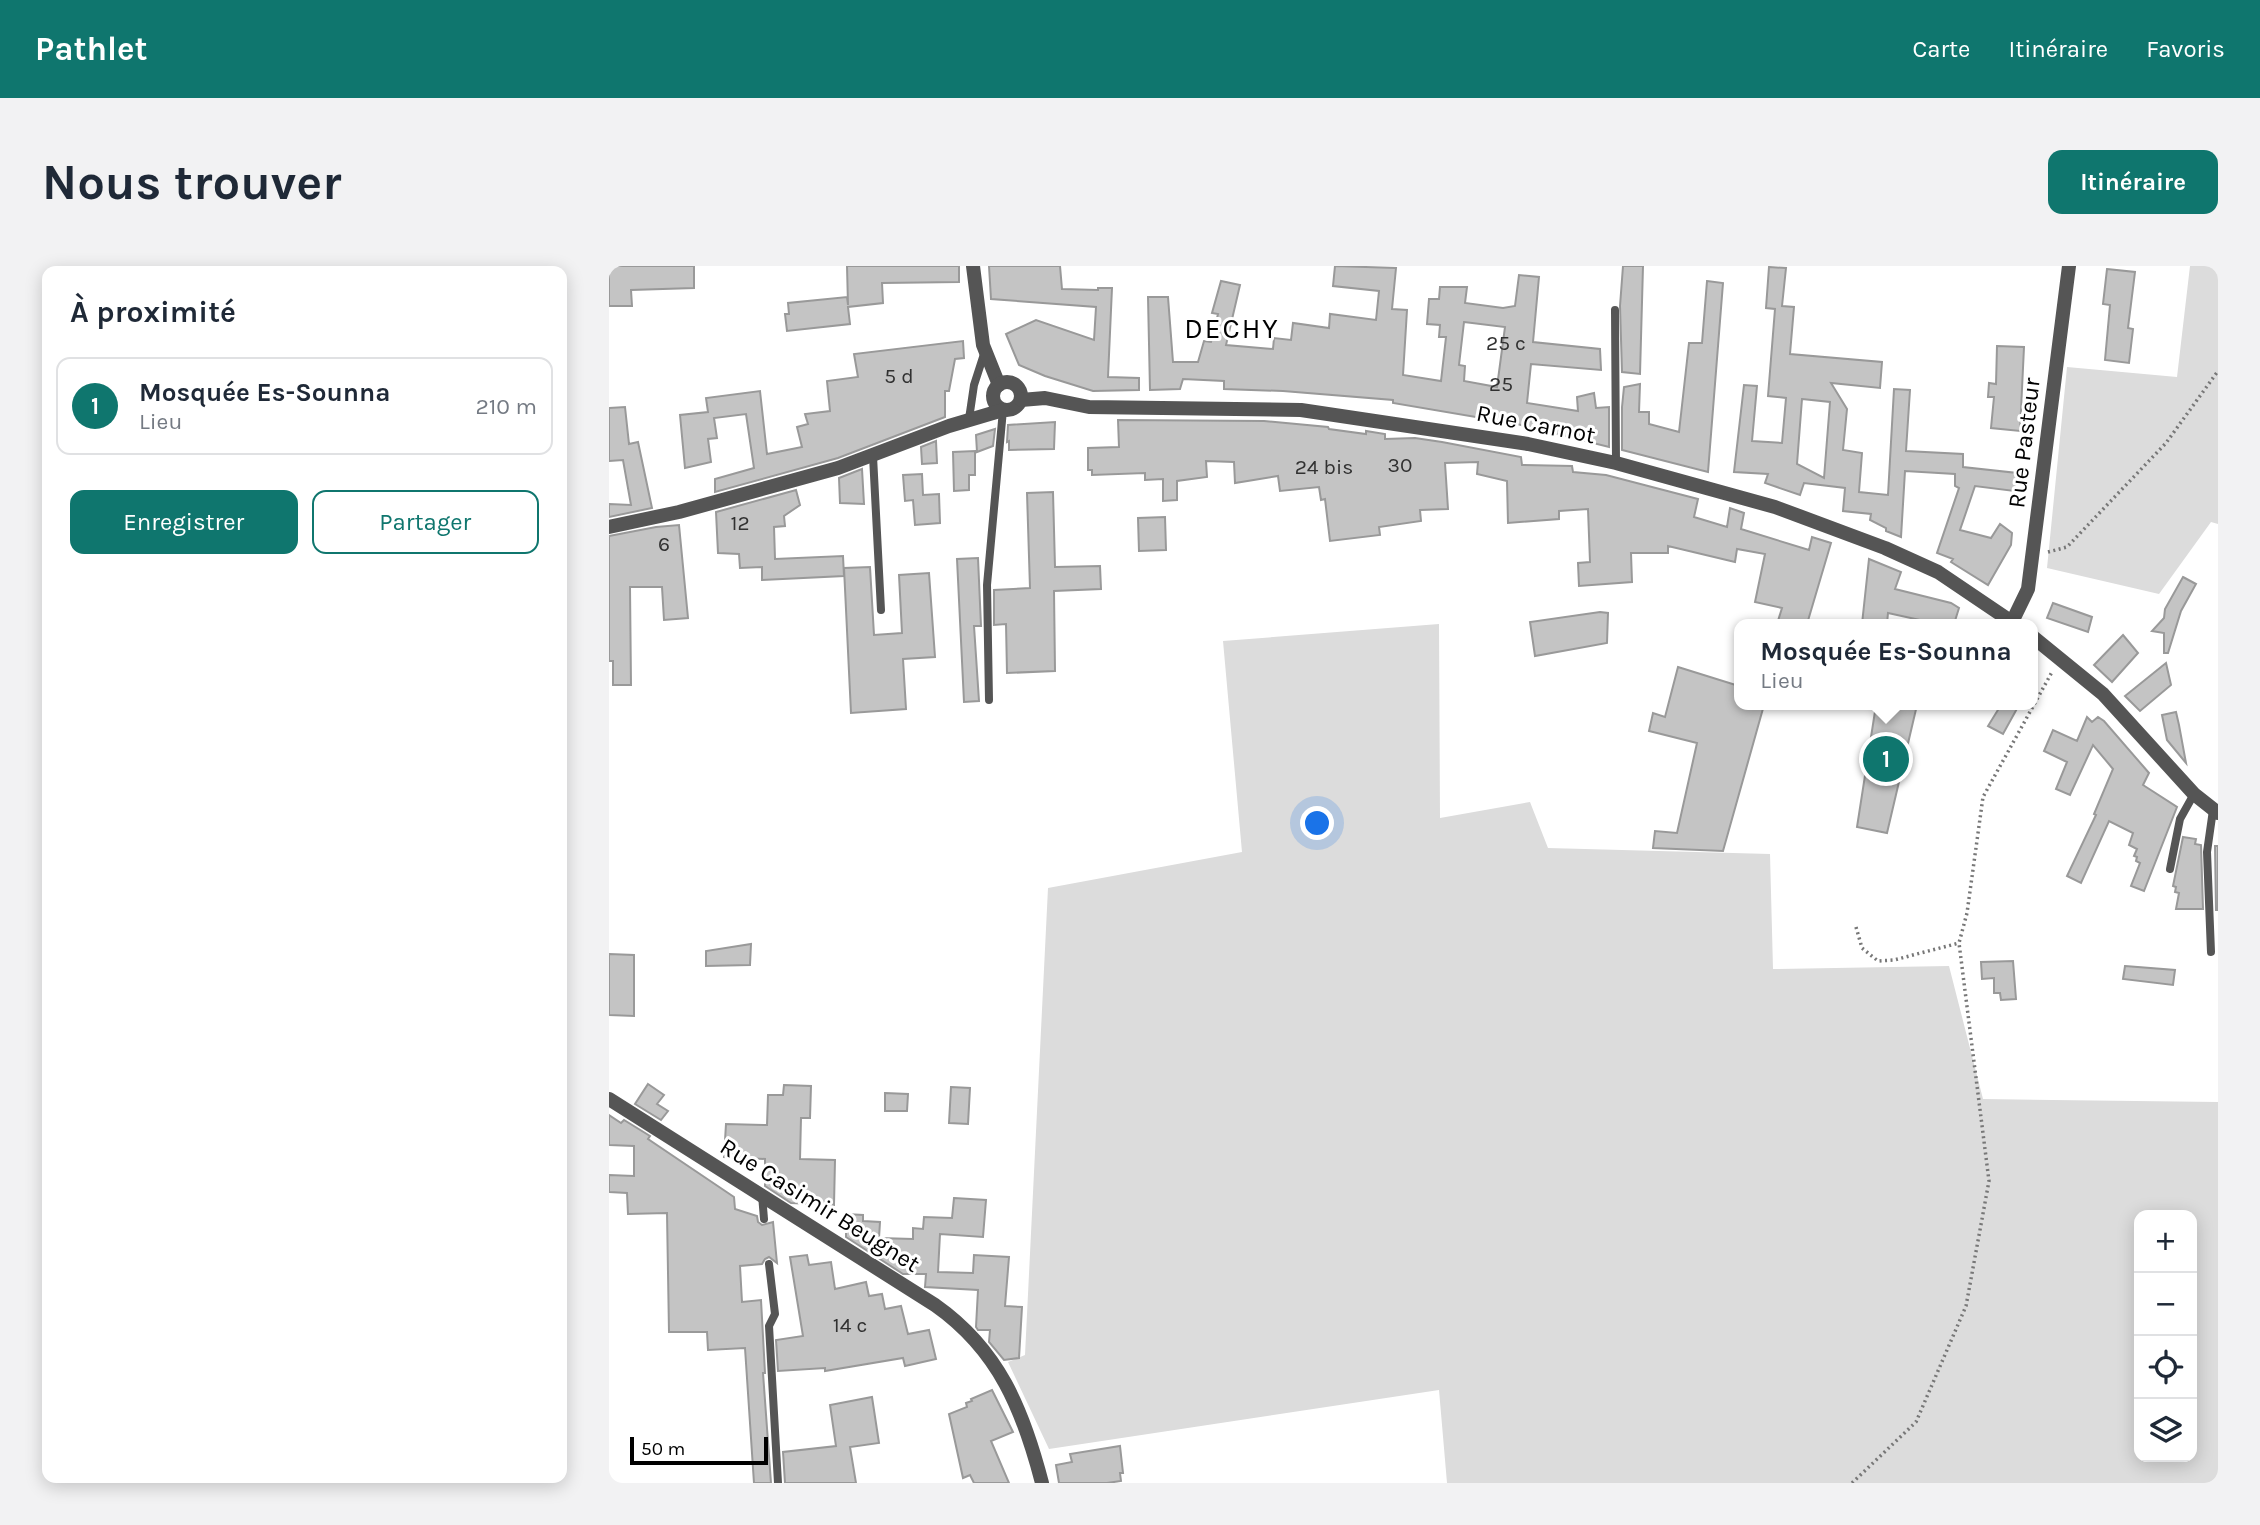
<!DOCTYPE html>
<html lang="fr">
<head>
<meta charset="utf-8">
<style>
  :root { --surface:#fff; --page:#f2f2f3; --text:#1f2937; --muted:#747a83; --line:#e0e1e3; --accent:#0f766e }
  body { margin:0; font-family:Karla,sans-serif; background:var(--page); color:var(--text) }
  .controls { position:absolute; right:21px; bottom:21px; display:grid; overflow:hidden; border-radius:14px; box-shadow:0 4px 18px #0003 }
  .controls button { width:63px; height:63px; display:grid; place-items:center; padding:0; border:0; border-bottom:2px solid var(--line); background:var(--surface); color:var(--text); font:35px sans-serif }
  .scale { position:absolute; left:21px; bottom:18px; width:138px; box-sizing:border-box; padding-left:7px; border:4px solid #000; border-top:0; font-size:19px; line-height:24px; white-space:nowrap; color:#000; -webkit-text-stroke:5px #fff; paint-order:stroke }
  .you { position:absolute; left:709px; top:558px; width:24px; height:24px; margin:-18px; border:5px solid #fff; border-radius:50%; background:#1a73e8; box-shadow:0 0 0 10px #1a73e833 }
  .badge { display:grid; place-items:center; width:46px; height:46px; border-radius:50%; background:var(--accent); color:#fff; font-size:23px; font-weight:700 }
  .pin { position:absolute; translate:-50% -50%; border:4px solid #fff; box-shadow:0 2px 7px #0006 }
  .popup { position:absolute; left:1125px; top:353px; width:304px; height:91px; box-sizing:border-box; display:grid; place-content:center; border-radius:14px; background:var(--surface); filter:drop-shadow(0 2px 5px #0005); font-size:23px; white-space:nowrap; color:var(--muted) }
  .popup b { font-size:26px; color:var(--text) }
  .popup::after { content:''; position:absolute; left:50%; top:100%; margin-left:-14px; border:14px solid transparent; border-top-color:var(--surface) }
  .list { margin:0; padding:0; list-style:none }
  h2 { display:flex; justify-content:space-between; align-items:center; height:91px; margin:0; padding:0 28px; font-size:30px }
  h2 small { font-size:23px; font-weight:400; color:var(--muted) }
  .list li { display:grid; grid-template-columns:46px 1fr auto; gap:21px; align-items:center; box-sizing:border-box; height:98px; margin:0 14px 14px; padding:0 14px; border:2px solid var(--line); border-radius:14px }
  .list b { display:block; font-size:26px; white-space:nowrap }
  .list p { margin:0; font-size:23px; white-space:nowrap; color:var(--muted) }
  .list em { font-size:23px; font-style:normal; color:var(--muted) }
  .actions { display:flex; gap:14px; padding:21px 28px }
  .actions a { flex:1; padding:16px 0; border:2px solid var(--accent); border-radius:14px; text-align:center; font-size:24px; color:var(--accent) }
  .actions .main { background:var(--accent); color:#fff }
  .icon { flex:none; width:38px; height:38px; fill:none; stroke:currentColor; stroke-width:2; stroke-linecap:round; stroke-linejoin:round }
  .map { position:relative; flex:none; width:1609px; height:1217px; overflow:hidden; border-radius:14px }
  header { display:flex; align-items:center; gap:42px; box-sizing:border-box; height:98px; padding:0 35px; background:var(--accent); color:#fff }
  header strong { font-size:33px }
  nav { display:flex; gap:38px; margin-inline-start:auto; font-size:24px }
  .intro { display:flex; align-items:center; justify-content:space-between; box-sizing:border-box; height:168px; padding:0 42px }
  h1 { margin:0; font-size:49px }
  .button { padding:18px 32px; border-radius:14px; background:var(--accent); color:#fff; font-size:24px; font-weight:700 }
  main { display:flex; gap:42px; padding:0 42px }
  aside { flex:1; background:var(--surface); border-radius:14px; box-shadow:0 4px 18px #0003 }
  .map>svg:first-child { display:block }
  .green { fill:#dcdcdc; fill-rule:evenodd }
  .building { fill:#c4c4c4; stroke:#999; stroke-width:2; fill-rule:evenodd }
  .lines { fill:none; stroke-linecap:round; stroke-linejoin:round }
  .path { stroke:#777; stroke-width:3.5; stroke-dasharray:2 3.5; stroke-linecap:butt }
  .service { stroke:#555; stroke-width:8 }
  .minor { stroke:#555; stroke-width:14 }
  .tertiary { stroke:#555; stroke-width:14 }
  .labels { text-anchor:middle; dominant-baseline:central; stroke-width:6; stroke-linejoin:round; paint-order:stroke }
  .number-label { font-size:21px; fill:#313131 }
  .street-label { font-size:24px; fill:#000; stroke:#fff }
  .quarter-label { font-size:28px; letter-spacing:2px; fill:#000; stroke:#fff }
</style>
</head>
<body>
<header>
<strong>Pathlet</strong>
<nav><a>Carte</a><a>Itinéraire</a><a>Favoris</a></nav>
</header>
<div class="intro"><h1>Nous trouver</h1><a class="button">Itinéraire</a></div>
<main>
<aside>
<h2>À proximité<small></small></h2>
<ul class="list">
<li><span class="badge">1</span><div><b>Mosquée Es-Sounna</b><p>Lieu</p></div><em>210 m</em></li>
</ul>
<div class="actions"><a class="main">Enregistrer</a><a>Partager</a></div>
</aside>
<div class="map">
<svg width="1609" height="1217" viewBox="0 0 1609 1217">
  <rect width="100%" height="100%" fill="#fff"/>
  <g class="green">
    <path d="M1581,0H1609V258L1602,256L1550,328L1438,302L1458,101L1568,111Z"/>
    <path d="M830,358L831,552L921,536L939,582L1161,588L1164,703L1340,700L1374,833L1609,836V1217H838L830,1124L440,1183L399,1096L416,1089L439,622L633,586L614,375ZM1530,949H1583V1191H1530Z"/>
  </g>
  <g class="building">
    <path d="M0,0H85V22L22,24L23,40H0Z"/>
    <path d="M238,0H350V16L273,17L274,37L239,41L241,58L178,65L176,48H180L179,37L238,31L239,39Z"/>
    <path d="M380,0H451L453,23L489,24V22H503L499,111L530,112V124L484,125L436,110L410,99L397,68L427,54L485,74L487,41L382,33Z"/>
    <path d="M726,0L787,2L783,43L798,44L794,109L832,115L837,71H830L831,59L818,58L820,33H830L831,21H858L856,37L894,42L906,40L910,9L930,11L924,76L991,83L992,104L922,98L918,137L969,145L968,131L985,127L987,142L1000,141V181L908,158L784,137V134L674,125L615,123V115L574,113L571,123L541,124L539,31H559L564,96H589L595,75L602,76L609,48L603,47L612,15L631,19L617,79L664,83L665,72L682,74L684,57L720,62L721,48L767,54L770,25L724,20ZM855,56L896,61L888,121L855,115L856,100L850,99Z"/>
    <path d="M1014,0H1034L1031,108L1013,106L1011,40Z"/>
    <path d="M1160,1L1177,2L1173,40L1185,41L1181,88L1273,96L1271,122L1222,117L1238,143L1234,184L1253,187L1250,226L1279,229L1285,123L1301,124L1297,185L1354,188V201L1408,207L1405,225L1366,220L1351,264L1382,272L1391,258L1403,267L1402,279L1379,319L1342,296L1344,293L1328,287L1350,222L1346,220V208L1296,205L1292,271L1277,265V262L1261,254L1262,248L1234,245L1236,222L1195,217L1191,229L1156,217L1159,208L1125,206L1135,119L1148,120L1143,175L1173,177L1177,132L1159,130L1166,43L1157,42ZM1193,133L1221,136L1215,212L1188,198Z"/>
    <path d="M1498,3L1526,6L1519,62L1524,63L1520,97L1496,94L1501,39L1494,38Z"/>
    <path d="M1098,15L1114,17L1099,206L1013,184V141L1015,121L1031,118L1030,146H1040V158L1070,166L1080,77H1093Z"/>
    <path d="M354,75L355,92L346,93L340,125H336V151L229,192L106,226V213L145,202L137,148L105,152L108,172L99,173L102,196L76,202L71,149L99,146L97,132L151,125L158,188L193,181L188,161L199,158L196,148L221,145L218,115L249,111L245,88Z"/>
    <path d="M1388,80L1415,81L1411,165L1382,162L1385,131H1379L1380,117L1387,118Z"/>
    <path d="M16,141L20,178L29,176L43,242L0,251V238L22,239L14,194L0,195V142Z"/>
    <path d="M509,154L655,155L719,161L720,163L757,168V165L776,168V173L806,172L833,176L912,191L913,199L963,200L964,206L997,209L1089,233L1085,251L1118,261L1121,242L1135,247L1132,263L1200,284L1203,271L1222,277L1198,358H1168L1173,342L1146,336L1156,288L1128,283L1126,296L1059,280V287H1022L1023,316L970,320L969,297L981,296L979,243L950,245V253L899,257L898,215L868,208L869,196L836,197L839,243L811,244L812,255L770,261L771,269L721,275L716,233L712,234L710,221L671,225L669,210L626,217L625,196L597,195L598,211L568,215V234L554,235V213L536,214V207L483,209V204H479V182L510,181Z"/>
    <path d="M446,156L445,183L400,184V175L398,176L399,159Z"/>
    <path d="M386,163L384,180L368,186L367,169Z"/>
    <path d="M327,175L328,197L313,198L312,181Z"/>
    <path d="M366,185V209H360V224L345,225L344,186Z"/>
    <path d="M253,203L255,238L231,237L230,212Z"/>
    <path d="M313,208L314,229L330,228L331,257L306,259L304,234L296,235L294,209Z"/>
    <path d="M187,224L191,239L175,250L176,260L165,261L166,293L234,290L235,310L153,314V301L131,302L130,288L109,287L107,246Z"/>
    <path d="M444,226L446,301L491,300L492,323L445,325L446,405L398,407L397,358L385,359V324L421,322L418,227Z"/>
    <path d="M556,251L557,284L530,285L529,252Z"/>
    <path d="M70,259L79,352L55,354L53,321H21L22,419H4V395H0V270L47,261Z"/>
    <path d="M369,292L372,360H365L370,435L355,436L348,293Z"/>
    <path d="M1260,293L1292,306L1286,323L1342,337L1350,342L1345,358H1329L1279,347L1278,358H1253Z"/>
    <path d="M261,301L265,369L293,367L290,309L320,307L326,391L294,393L297,443L242,447L235,302Z"/>
    <path d="M1574,311L1587,318L1572,345L1559,387H1555V367L1543,365L1555,352L1556,343Z"/>
    <path d="M1444,337L1483,351L1479,366L1438,352Z"/>
    <path d="M991,346L999,347L998,377L926,390L921,356Z"/>
    <path d="M1514,369L1529,387L1503,416L1485,399Z"/>
    <path d="M1557,397L1562,419L1531,445L1516,430Z"/>
    <path d="M1069,401L1130,420V439H1155L1114,585L1044,582L1046,565L1068,567L1088,477L1040,465L1044,447L1056,451Z"/>
    <path d="M1267,439H1308L1278,567L1248,561Z"/>
    <path d="M1392,439H1410L1394,468L1379,460Z"/>
    <path d="M1567,446L1570,459L1577,497L1558,474L1553,449Z"/>
    <path d="M1478,451L1483,456L1489,451L1495,455L1540,507L1534,519L1568,541L1535,625L1522,620L1531,597L1527,595L1528,591L1525,590L1528,583L1520,579L1524,567L1500,555L1472,617L1458,610L1487,549L1485,548L1504,503L1484,479L1461,529L1447,523L1458,496L1435,485L1444,464L1468,475Z"/>
    <path d="M1574,571L1587,573L1586,578L1592,579L1594,643H1567L1570,627L1566,626L1567,621L1564,620Z"/>
    <path d="M1606,580H1609V644H1607Z"/>
    <path d="M142,678L141,699L97,700V685Z"/>
    <path d="M0,688L25,689V750L0,749Z"/>
    <path d="M1404,695L1407,733L1392,734L1391,727H1385V712L1373,713L1372,696Z"/>
    <path d="M1516,700L1566,704L1564,719L1514,713Z"/>
    <path d="M39,818L55,829L48,838L59,845L52,854L26,838Z"/>
    <path d="M175,819L202,820L201,852H192L191,893L226,894L225,939L182,937L156,920V893L115,891L117,858L158,859L159,829H174Z"/>
    <path d="M342,821L361,822L359,858L340,857Z"/>
    <path d="M276,827L299,828L298,845H276Z"/>
    <path d="M0,849L12,857L15,854L41,870L39,873L125,931L126,943L148,950L149,956L153,959L164,956L168,997L160,991L156,993L153,998L131,1000L133,1036L152,1034L156,1107H154L162,1217H145L136,1082L99,1084L98,1066H60L58,947L19,948L18,927L0,926V909L25,910V880L0,879Z"/>
    <path d="M345,932L377,934L374,971L331,968L329,1006L364,1007L365,989L400,991L396,1040L413,1041L410,1092L395,1094L380,1076L381,1064H369L367,1061L369,1024L316,1021L317,1008H294L237,971V948L254,949V955L271,956L270,972L304,973V962L314,963L315,951L343,952Z"/>
    <path d="M198,989L200,999L222,996L226,1023L257,1016L260,1030L273,1028L276,1043L292,1040L299,1068L320,1064L327,1093L296,1100L294,1092L216,1105V1102L169,1105L167,1074L194,1070L181,991Z"/>
    <path d="M383,1124L404,1166L382,1175L400,1217H365L361,1209L354,1212L340,1148L358,1141L357,1137L363,1135L362,1133Z"/>
    <path d="M263,1131L270,1177L241,1181L247,1217H176L174,1186L227,1180L221,1139Z"/>
    <path d="M511,1180L514,1207H511L512,1215L498,1217H450L447,1199L463,1196L461,1188Z"/>
  </g>
  <g class="lines">
    <g class="path">
      <path d="M1439,286L1458,281L1557,177L1609,105"/>
      <path d="M1247,661L1253,682L1269,695L1285,694L1350,677"/>
      <path d="M1243,1217L1307,1156L1357,1040L1380,915L1350,677L1358,647L1374,531L1443,406"/>
    </g>
    <g class="service">
      <path d="M1006,44L1007,197"/>
      <path d="M360,153L365,119L376,85"/>
      <path d="M264,190L272,344"/>
      <path d="M380,434L378,319L394,144"/>
      <path d="M1561,603L1571,553L1585,528"/>
      <path d="M1602,686L1598,586L1604,544"/>
      <path d="M153,929L155,953"/>
      <path d="M160,998L166,1048L160,1060L169,1217"/>
    </g>
    <g class="minor">
      <path d="M364,0L374,79L390,119"/>
      <circle cx="398" cy="130" r="14"/>
      <path d="M412,134L436,132L480,141L692,144L919,178L1007,197L1166,241L1276,282L1329,306L1403,356"/>
      <path d="M0,261L70,246L229,202L340,160L394,144"/>
      <path d="M0,833L326,1039C390,1084 414,1144 433,1217"/>
    </g>
    <g class="tertiary">
      <path d="M1407,358L1403,356L1419,323L1460,0"/>
      <path d="M1424,371L1494,428L1585,528L1609,547"/>
    </g>
  </g>
  <g class="labels">
    <g class="number-label">
      <text x="897" y="77">25 c</text>
      <text x="290" y="110">5 d</text>
      <text x="892" y="118">25</text>
      <text x="791" y="199">30</text>
      <text x="715" y="201">24 bis</text>
      <text x="131" y="257">12</text>
      <text x="55" y="278">6</text>
      <text x="241" y="1059">14 c</text>
    </g>
    <g class="street-label">
      <text transform="translate(927 158) rotate(11)">Rue Carnot</text>
      <text transform="translate(1415 177) rotate(-83)">Rue Pasteur</text>
      <text transform="translate(211 939) rotate(32)">Rue Casimir Beugnet</text>
    </g>
    <g class="quarter-label">
      <text x="623" y="62">DECHY</text>
    </g>
  </g>
</svg>
<div class="controls">
<button>+</button>
<button>−</button>
<button><svg class="icon" aria-label="locate" viewBox="0 0 24 24"><circle cx="12" cy="12" r="6"/><path d="M12 2v4M12 18v4M2 12h4M18 12h4"/></svg></button>
<button><svg class="icon" aria-label="layers" viewBox="0 0 24 24"><path d="M12 4l9 5-9 5-9-5zM3 14l9 5 9-5"/></svg></button>
</div>
<div class="scale">50 m</div>
<div class="you"></div>
<div class="pin badge" style="left:1277px;top:493px">1</div>
<div class="popup"><b>Mosquée Es-Sounna</b>Lieu</div>
</div>
</main>
</body>
</html>
